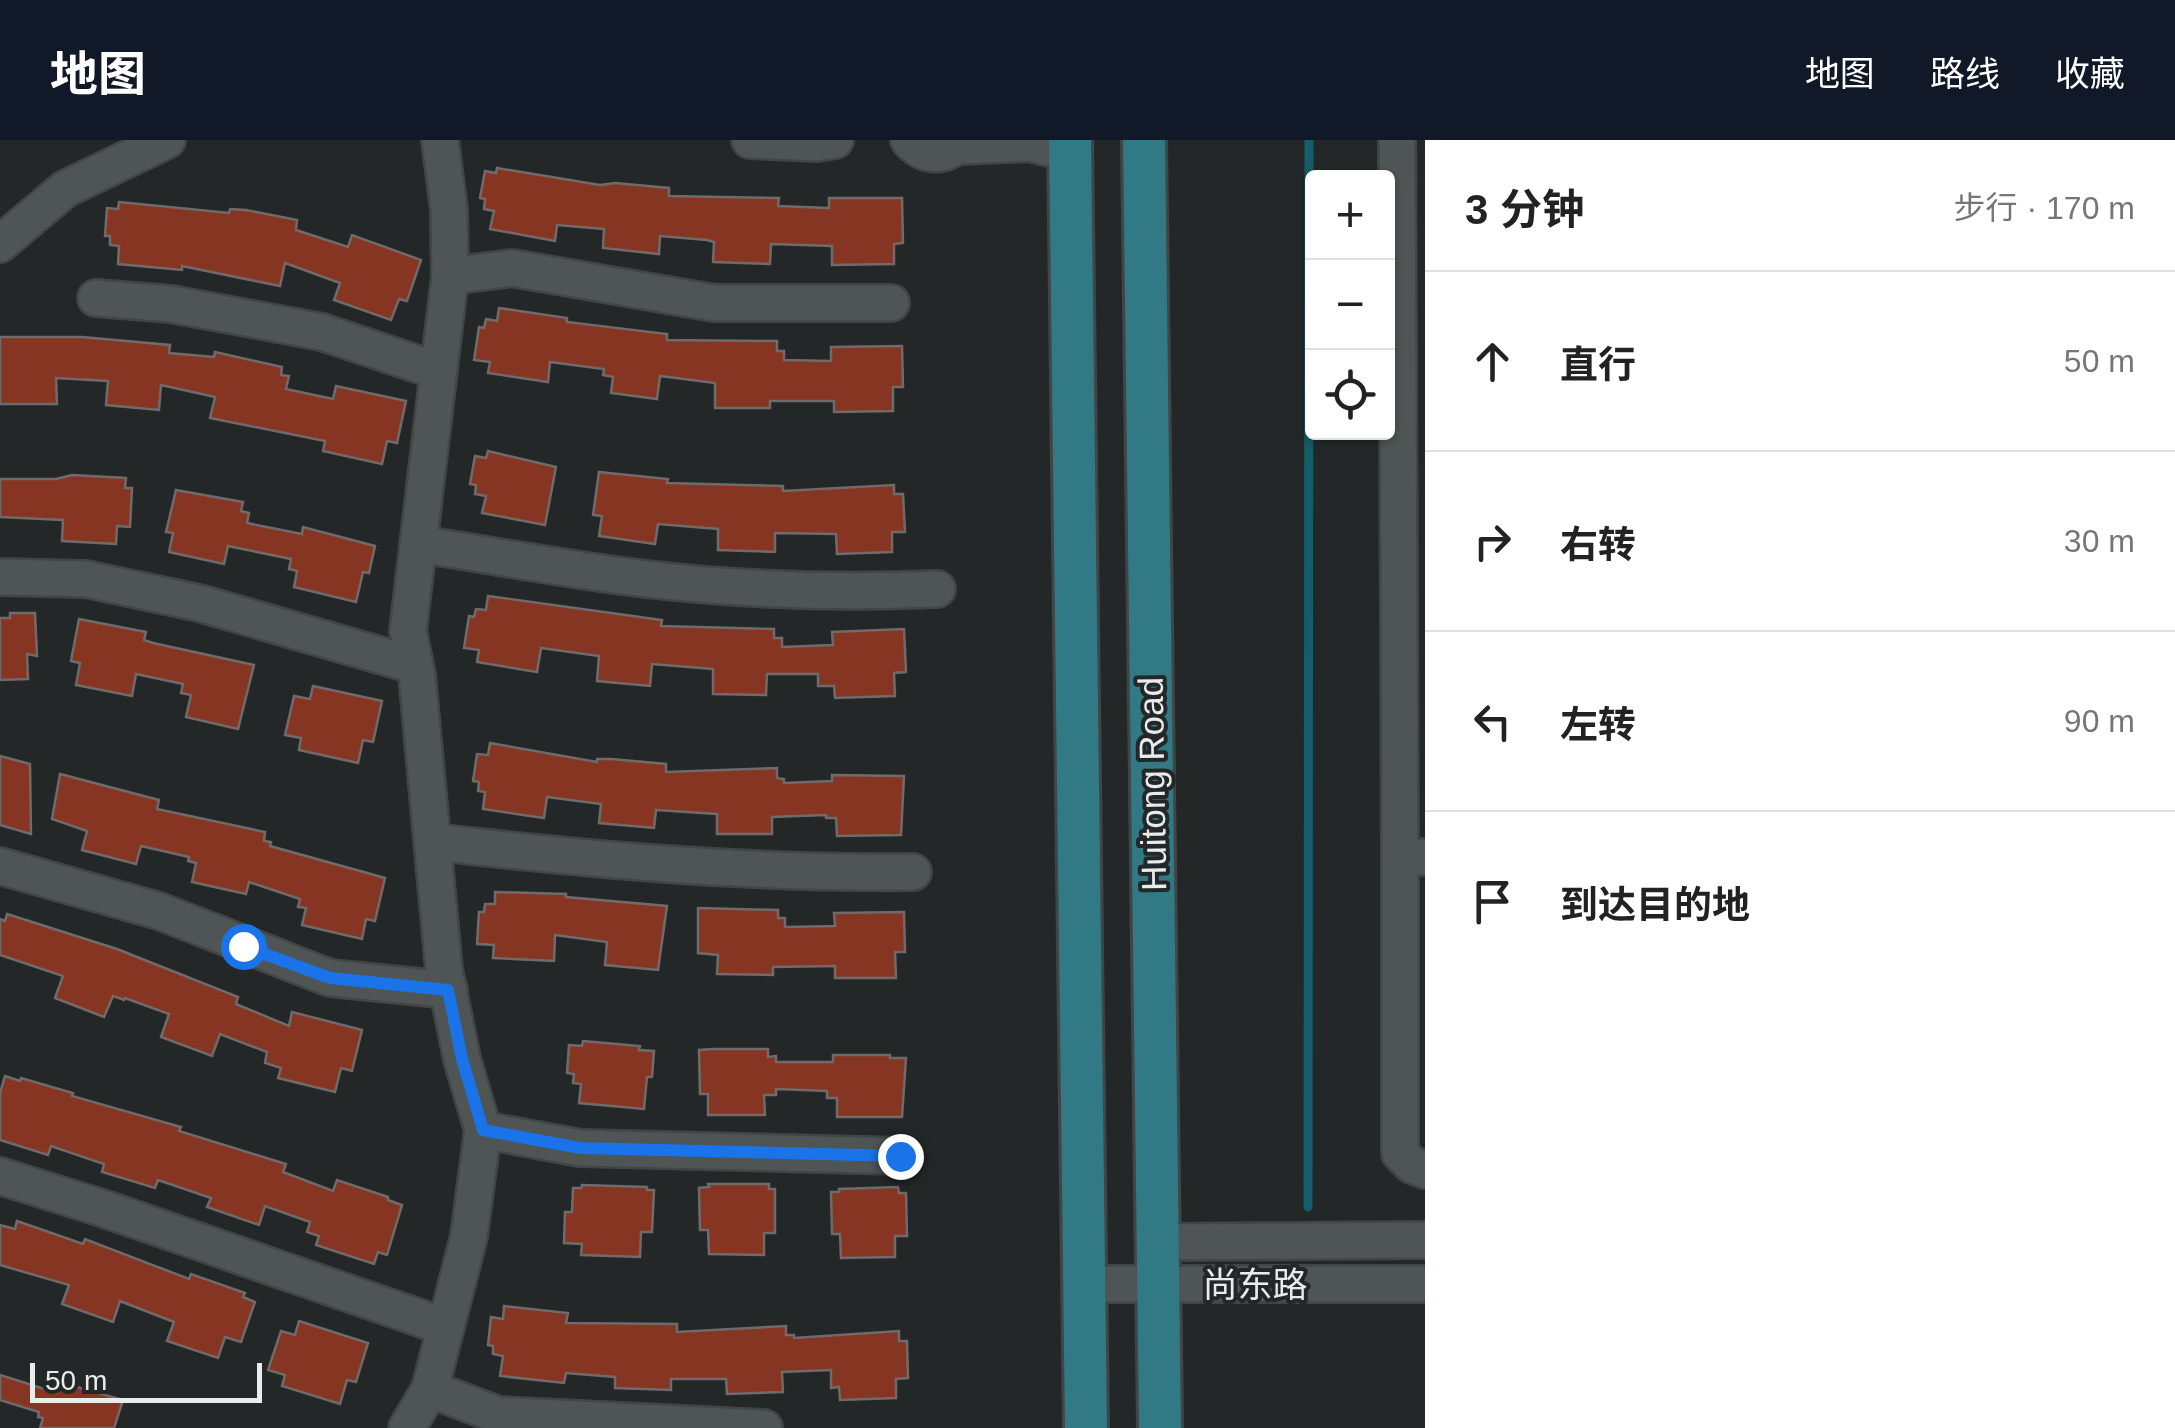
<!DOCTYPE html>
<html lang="zh">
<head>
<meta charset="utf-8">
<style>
  :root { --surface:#fff; --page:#f6f6f6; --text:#222; --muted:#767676; --line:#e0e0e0; --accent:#111827 }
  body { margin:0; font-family:Helvetica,"Noto Sans SC",sans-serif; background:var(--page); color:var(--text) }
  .controls { position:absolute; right:30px; top:30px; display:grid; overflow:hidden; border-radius:10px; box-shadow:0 2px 8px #0004 }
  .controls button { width:90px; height:90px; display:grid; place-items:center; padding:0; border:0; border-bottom:2px solid var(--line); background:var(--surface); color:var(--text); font:50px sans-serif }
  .scale { position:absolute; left:30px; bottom:25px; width:232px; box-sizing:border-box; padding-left:10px; border:5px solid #e9ecec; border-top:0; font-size:28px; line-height:35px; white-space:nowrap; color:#e9ecec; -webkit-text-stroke:8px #232728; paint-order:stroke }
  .stop { position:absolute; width:30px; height:30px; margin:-22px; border:8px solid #1a73e8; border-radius:50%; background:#fff }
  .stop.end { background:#1a73e8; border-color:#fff; box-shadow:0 2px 10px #0008 }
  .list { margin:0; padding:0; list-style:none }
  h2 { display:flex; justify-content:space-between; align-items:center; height:130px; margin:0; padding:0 40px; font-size:42px }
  h2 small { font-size:32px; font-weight:400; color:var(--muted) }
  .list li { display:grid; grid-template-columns:65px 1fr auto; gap:30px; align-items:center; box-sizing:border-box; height:180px; padding:0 40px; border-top:2px solid var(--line) }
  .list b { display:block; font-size:38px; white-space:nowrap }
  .list em { font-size:32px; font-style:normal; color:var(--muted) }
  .icon { flex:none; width:55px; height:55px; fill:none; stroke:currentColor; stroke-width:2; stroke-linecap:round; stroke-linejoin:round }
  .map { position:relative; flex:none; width:1425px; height:1288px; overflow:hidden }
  header { display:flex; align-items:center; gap:60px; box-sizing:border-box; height:140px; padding:0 50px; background:var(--accent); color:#fff }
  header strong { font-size:48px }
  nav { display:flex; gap:55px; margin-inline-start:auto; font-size:35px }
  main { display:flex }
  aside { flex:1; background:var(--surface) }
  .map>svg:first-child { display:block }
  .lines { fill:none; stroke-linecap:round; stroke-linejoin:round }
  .stream { stroke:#155d68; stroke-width:9 }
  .building { fill:#853522; stroke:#706b6a; stroke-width:2.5 }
  .minor-casing { stroke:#414545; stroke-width:40 }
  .major-casing { stroke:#414545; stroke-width:48 }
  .minor { stroke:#4f5454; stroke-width:35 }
  .major { stroke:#317984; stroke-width:42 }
  .route { stroke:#1a73e8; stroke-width:12 }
  .labels { text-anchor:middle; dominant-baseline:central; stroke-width:8; stroke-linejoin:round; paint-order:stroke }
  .street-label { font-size:35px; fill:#e9ecec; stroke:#232728 }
</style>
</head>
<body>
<header>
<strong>地图</strong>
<nav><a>地图</a><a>路线</a><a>收藏</a></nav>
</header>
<main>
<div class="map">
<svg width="1425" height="1288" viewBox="0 0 1425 1288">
  <rect width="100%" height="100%" fill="#232728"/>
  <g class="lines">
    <path class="stream" d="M1308,1067L1309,0"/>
  </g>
  <g class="building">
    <path d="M497,28L600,45L615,43L669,48V56L779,58L778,66L829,68V58H902L903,103L894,104V124L832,125V106L771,104L770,124L713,122L714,102L707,100L660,96L659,114L603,108L604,89L557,85L555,101L490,89L494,71L484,69L485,59L480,58L485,31L496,33Z"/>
    <path d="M119,62L229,73L230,69L246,70L297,80L296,90L348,107L352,95L421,120L407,161L399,159L391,180L334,160L340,143L285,123L280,146L182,126V130L118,124L119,106L110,105V96H105L107,68L118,69Z"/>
    <path d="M499,168L567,178V182L667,194V200L777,201V211H784V220L831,221V207L902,206L903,247H893V271L834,272V261H770V268H715V243L660,236L657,259L611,253L613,237L603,235L604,229L550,222L548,242L488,233L490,222L474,220L479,187L484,188L486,179L497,181Z"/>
    <path d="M0,197H82L170,205L169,213L214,217L215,212L282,227L281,235L289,236L286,249L333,259L336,246L406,261L397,303L387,301L382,324L323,311L325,301L210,278L215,257L161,245L159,270L106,265L108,241L56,238L57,264H0Z"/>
    <path d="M488,311L556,327L545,385L482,373L486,356L475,354L476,345L470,344L475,316L486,318Z"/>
    <path d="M599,332L668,339L667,343L783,346V351L894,345V354H903L905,392H892V412L837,414L836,394L775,393V412L718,410V389L658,384L655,404L599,396L602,376L593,375Z"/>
    <path d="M72,335L126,338L125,348H132L130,387L117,386L116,404L62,401L63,380L0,377V339H56Z"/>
    <path d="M176,350L243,362L241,371L249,373L247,383L302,394L303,387L375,406L369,433L363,432L356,462L294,447L297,431L289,429L291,419L228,406L224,424L169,412L173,393L166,392Z"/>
    <path d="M488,456L662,480L661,486L774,489V498H782V507L833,505L832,492L904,489L906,532L894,533L895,556L835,558L834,546H818V534H767L766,555L713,554V529L652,524L650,546L597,541L599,516L541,508L537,532L477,522L479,510L464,508L469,476L474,477L476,469L486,470Z"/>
    <path d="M10,473H35L37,516L27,514L28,539L0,540V478H10Z"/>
    <path d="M79,479L146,492L144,500L153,503L254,525L238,589L186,577L191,555L181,553L183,544L136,534L132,556L76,545L80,523L71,521Z"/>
    <path d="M313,546L382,561L373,602L363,600L358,623L299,610L301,598L285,595L294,556L310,559Z"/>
    <path d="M490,603L597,622V619H611L666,624V632L777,628V638L784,639V643L832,641V635L904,636L901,695L837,696L836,678H826V675L772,677V694H717V674L656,670L654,688L599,683L601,664L547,657L544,678L483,669L485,652L478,651L479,642L473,641L477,614L488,615Z"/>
    <path d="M0,616L30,624L31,694L0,685Z"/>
    <path d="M60,634L159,660L157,669L265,692L264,701L271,702L270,706L385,738L375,781L366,779L362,799L302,785L306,768L298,767L300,759L249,742L246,754L192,742L196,723L188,721L189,717L141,706L136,724L82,710L87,691L52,679Z"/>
    <path d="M495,752L566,754V757L667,766L658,830L605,825L607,802L555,795L554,821L493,818L494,805L477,804L479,772H484L485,764H495Z"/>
    <path d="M698,768L778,770V778H785V787L835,786L834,773L904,772L905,812H895L896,838H835V826L773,827V835L717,834L718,815L698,813Z"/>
    <path d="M7,774L117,809L238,857L236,864L289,886L292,872L362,890L352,931L341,928L335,952L278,938L281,928L265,923L267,912L220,894L212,916L161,897L169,874L125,858L124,860L113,856L104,877L55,858L63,836L0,815V779L5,781Z"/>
    <path d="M583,901L640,906L639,910L654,911L652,937H647L644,969L579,963L581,944L573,943L574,934L567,933L569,905L582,906Z"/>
    <path d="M713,909H768V917L776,916V922H833V915H890V918H906L902,977H837V958H827V951L776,949V955H764L765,975H708V954H700L699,910Z"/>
    <path d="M5,936L20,941L21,938L73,953L72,956L181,987L179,991L286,1024L283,1032L333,1051L337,1040L388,1057V1060L402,1065L387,1115L378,1112L374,1124L316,1105L319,1096L307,1092L310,1082L265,1066L259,1085L207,1067L211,1058L158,1040L155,1048L102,1032L104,1024L51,1006L48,1015L0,1000V953Z"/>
    <path d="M708,1044H769V1049H775V1093H764V1115L709,1114L708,1090H700L699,1048L709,1047Z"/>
    <path d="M582,1045L647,1047V1050H654L652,1092H641L640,1117L581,1115L582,1104L564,1103L565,1072H572L573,1048H581Z"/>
    <path d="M898,1047L899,1053H906L907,1096H895V1117L841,1118L840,1094H832L831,1052H839V1049Z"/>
    <path d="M17,1081L83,1104L85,1099L189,1139L191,1134L245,1153L243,1157L255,1162L241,1202L225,1197L218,1218L167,1201L174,1182L120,1161L113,1182L62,1164L69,1145L0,1125V1085L15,1089Z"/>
    <path d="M504,1166L568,1173L566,1183L677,1184V1192L786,1186V1195H794V1198L899,1191V1201H907L908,1238L896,1239V1258L840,1260L839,1247L831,1248V1230L782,1232L783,1252L727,1254L726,1239H671V1250L615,1248V1237L566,1233L564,1243L500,1236L503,1216L493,1214V1206L488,1205L491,1177L503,1179Z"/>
    <path d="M299,1181L368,1203L356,1242L347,1240L340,1264L282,1246L285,1235L268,1230L281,1191L295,1195Z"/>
    <path d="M0,1235L57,1253L60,1242L123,1260L114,1288H40L43,1278L38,1277L39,1272L0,1260Z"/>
  </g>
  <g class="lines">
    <defs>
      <g id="minor">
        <path d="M750,0L816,3L835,0"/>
        <path d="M909,0C925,18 947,18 962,0"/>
        <path d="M1397,0L1400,717"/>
        <path d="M957,6L1030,3L1070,13"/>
        <path d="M0,104L65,49L167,0"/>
        <path d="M450,136L512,128L714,163H891"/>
        <path d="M96,158L171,164L322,192L438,231"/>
        <path d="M418,404C491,415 564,429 638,438C737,450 838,453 937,449"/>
        <path d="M0,437L86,439L199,463L414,525"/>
        <path d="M434,702C593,720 753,734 913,732"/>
        <path d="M1425,717H1400V1013L1412,1025L1425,1030"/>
        <path d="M0,726L159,771L330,838L449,850"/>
        <path d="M483,990L580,1008L900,1016"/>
        <path d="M0,1036L105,1069L446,1187"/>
        <path d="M1157,1102L1425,1100"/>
        <path d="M1086,1144H1425"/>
        <path d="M430,1249L498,1275L764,1288"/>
        <path d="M407,1288L430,1249L469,1096L483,990L462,919L444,830L417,535L408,491L450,136L449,70L440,0"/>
      </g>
      <g id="major">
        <path d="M1070,0L1086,1288"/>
        <path d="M1144,0L1160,1288"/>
      </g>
    </defs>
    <use href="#minor" class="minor-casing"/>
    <use href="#major" class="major-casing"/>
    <use href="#minor" class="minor"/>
    <use href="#major" class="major"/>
  </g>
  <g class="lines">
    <path class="route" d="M243,806L330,838L448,850L462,919L483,990L580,1008L900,1016"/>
  </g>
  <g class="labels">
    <g class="street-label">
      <text transform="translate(1152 644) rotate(-91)">Huitong Road</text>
      <text x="1255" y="1144">尚东路</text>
    </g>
  </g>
</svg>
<div class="controls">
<button>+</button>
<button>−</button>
<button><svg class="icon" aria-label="locate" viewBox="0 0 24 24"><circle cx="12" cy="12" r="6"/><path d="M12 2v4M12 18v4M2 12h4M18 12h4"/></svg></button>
</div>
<div class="scale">50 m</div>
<div class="stop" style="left:243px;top:806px"></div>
<div class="stop end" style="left:900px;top:1016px"></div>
</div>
<aside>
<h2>3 分钟<small>步行 · 170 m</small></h2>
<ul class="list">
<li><svg class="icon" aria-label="ahead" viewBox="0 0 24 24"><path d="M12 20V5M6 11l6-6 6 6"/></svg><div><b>直行</b></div><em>50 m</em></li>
<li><svg class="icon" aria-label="right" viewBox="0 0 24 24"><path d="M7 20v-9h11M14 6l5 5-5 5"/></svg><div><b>右转</b></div><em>30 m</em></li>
<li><svg class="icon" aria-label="left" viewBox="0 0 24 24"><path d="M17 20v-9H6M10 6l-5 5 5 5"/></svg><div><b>左转</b></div><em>90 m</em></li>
<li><svg class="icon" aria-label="arrive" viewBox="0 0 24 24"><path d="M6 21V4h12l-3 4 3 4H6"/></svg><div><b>到达目的地</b></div></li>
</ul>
</aside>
</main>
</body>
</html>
